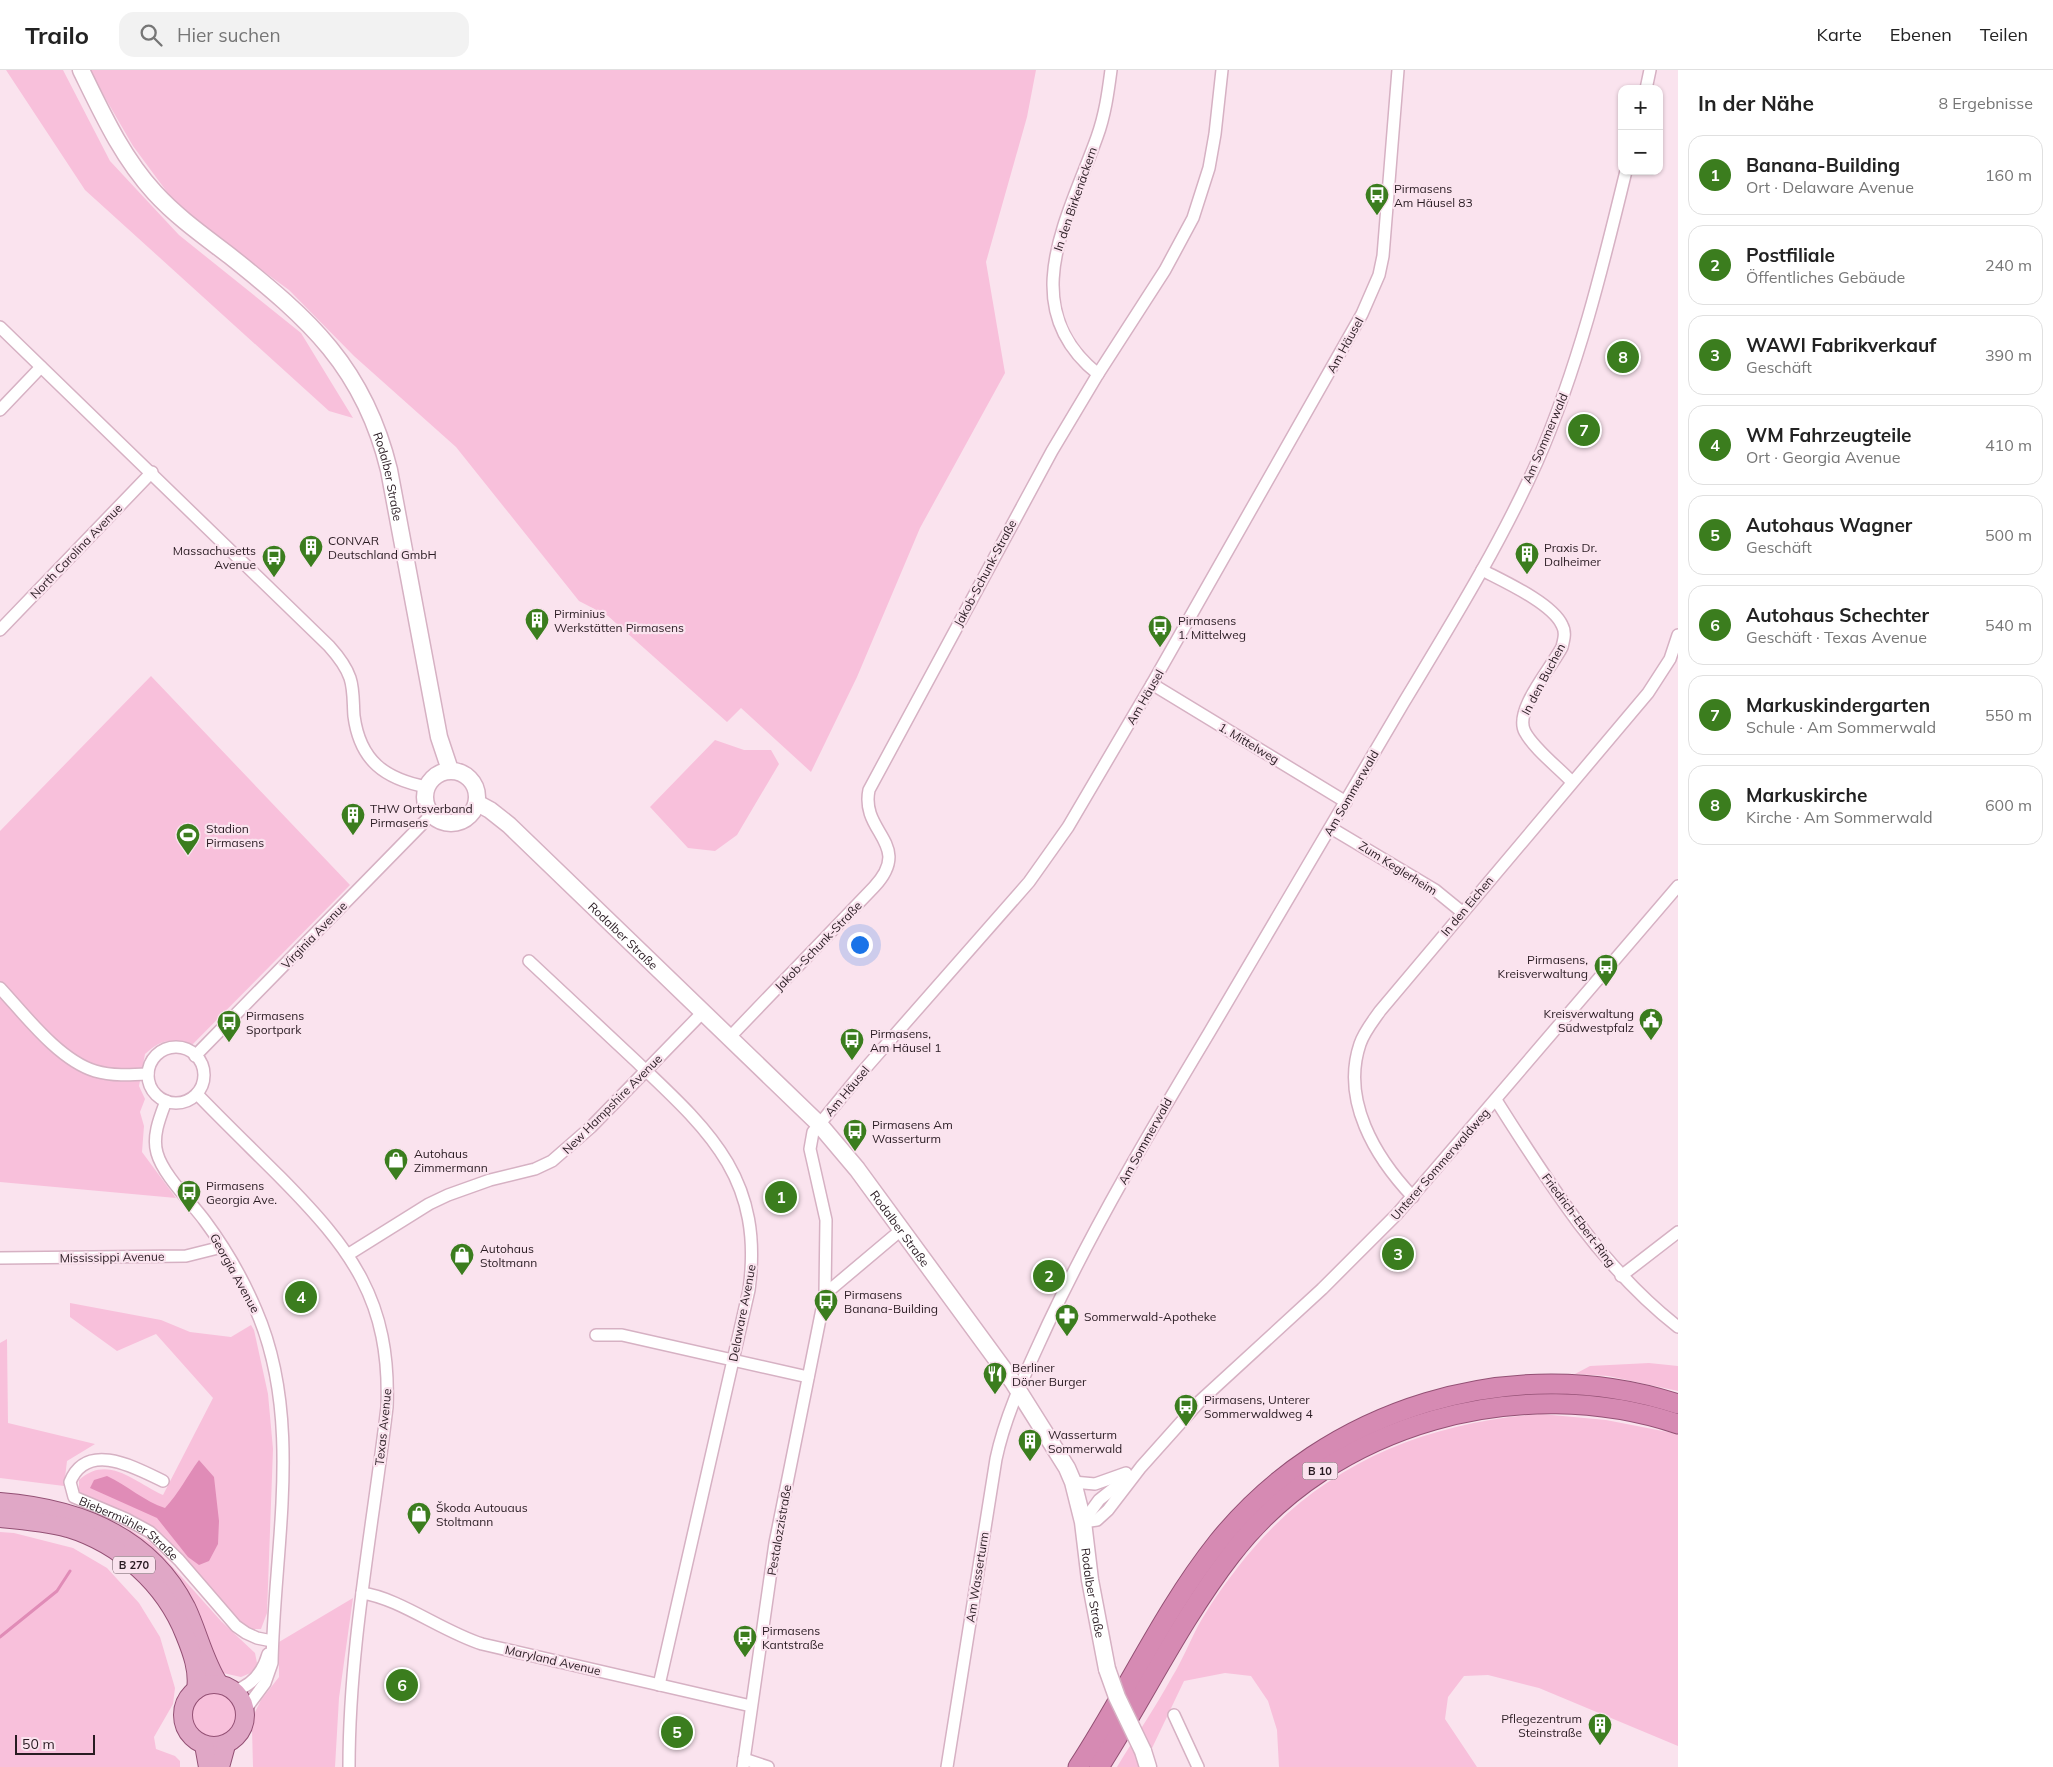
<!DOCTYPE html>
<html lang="de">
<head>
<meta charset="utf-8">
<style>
  :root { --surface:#fff; --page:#f2f2f2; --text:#222; --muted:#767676; --line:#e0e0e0; --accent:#3b7d1e }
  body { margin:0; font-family:Mulish,sans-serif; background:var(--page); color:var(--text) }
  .controls { position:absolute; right:15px; top:15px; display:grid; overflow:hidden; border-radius:10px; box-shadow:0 1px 4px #0004 }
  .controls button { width:45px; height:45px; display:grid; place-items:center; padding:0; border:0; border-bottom:1px solid var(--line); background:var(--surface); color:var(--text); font:25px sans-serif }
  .scale { position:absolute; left:15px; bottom:12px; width:80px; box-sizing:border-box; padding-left:5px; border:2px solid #291b22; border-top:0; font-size:14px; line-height:18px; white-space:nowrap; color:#291b22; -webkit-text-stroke:4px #fae3ee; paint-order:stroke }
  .you { position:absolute; left:859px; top:874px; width:18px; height:18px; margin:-12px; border:4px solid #fff; border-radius:50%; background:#1a73e8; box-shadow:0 0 0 8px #1a73e833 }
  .badge { display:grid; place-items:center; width:32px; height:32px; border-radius:50%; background:var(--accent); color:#fff; font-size:16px; font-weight:700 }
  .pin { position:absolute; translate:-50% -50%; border:2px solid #fff; box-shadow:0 1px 5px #0006 }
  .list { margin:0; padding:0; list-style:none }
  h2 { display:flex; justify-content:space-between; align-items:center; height:65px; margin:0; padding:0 20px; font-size:21px }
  h2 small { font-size:16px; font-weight:400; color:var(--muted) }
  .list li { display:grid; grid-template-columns:32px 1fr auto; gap:15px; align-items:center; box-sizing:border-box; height:80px; margin:0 10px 10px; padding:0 10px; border:1px solid var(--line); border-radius:15px }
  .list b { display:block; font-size:19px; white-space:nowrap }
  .list p { margin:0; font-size:16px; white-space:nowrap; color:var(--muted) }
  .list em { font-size:16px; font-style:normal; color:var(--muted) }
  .icon { flex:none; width:28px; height:28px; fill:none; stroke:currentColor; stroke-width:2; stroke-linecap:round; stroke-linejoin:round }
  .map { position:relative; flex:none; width:1678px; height:1697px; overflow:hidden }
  header { display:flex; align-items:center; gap:30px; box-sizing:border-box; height:70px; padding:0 25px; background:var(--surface); border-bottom:1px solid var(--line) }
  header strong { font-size:24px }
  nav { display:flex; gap:28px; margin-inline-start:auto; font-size:18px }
  .search { width:350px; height:45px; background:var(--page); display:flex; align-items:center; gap:12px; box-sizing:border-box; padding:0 18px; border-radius:15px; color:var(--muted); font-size:19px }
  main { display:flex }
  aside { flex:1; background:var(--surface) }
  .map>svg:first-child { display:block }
  .green { fill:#f8c0db }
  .water { fill:#e08cb7 }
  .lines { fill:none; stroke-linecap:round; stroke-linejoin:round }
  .stream { stroke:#e08cb7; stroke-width:3 }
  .minor-casing { stroke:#d6b1c3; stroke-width:14 }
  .secondary-casing { stroke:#d6b1c3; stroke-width:19 }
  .primary-casing { stroke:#935074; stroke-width:20 }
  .trunk-casing { stroke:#935074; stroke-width:21 }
  .minor { stroke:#fff; stroke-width:11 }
  .secondary { stroke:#fff; stroke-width:16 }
  .primary { stroke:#e0a7c6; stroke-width:18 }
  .trunk { stroke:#d68ab3; stroke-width:19 }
  .secondary-bridge-casing { stroke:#d6b1c3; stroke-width:19; stroke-linecap:butt }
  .secondary-bridge { stroke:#fff; stroke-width:16 }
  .labels { text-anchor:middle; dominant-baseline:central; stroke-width:4.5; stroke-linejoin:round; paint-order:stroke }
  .shield { fill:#fae3ee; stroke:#68575f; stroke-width:1 }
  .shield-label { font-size:11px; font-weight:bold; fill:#291b22 }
  .poi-label { font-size:12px; fill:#291b22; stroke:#fae3ee; text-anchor:start }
  .street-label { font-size:12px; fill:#291b22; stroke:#fae3ee }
</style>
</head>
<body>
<header>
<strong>Trailo</strong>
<div class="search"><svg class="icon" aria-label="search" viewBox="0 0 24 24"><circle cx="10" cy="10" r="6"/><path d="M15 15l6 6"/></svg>Hier suchen</div>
<nav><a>Karte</a><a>Ebenen</a><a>Teilen</a></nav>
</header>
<main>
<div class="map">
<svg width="1678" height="1697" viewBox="0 0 1678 1697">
  <rect width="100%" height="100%" fill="#fae3ee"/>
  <g class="green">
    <path d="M6,0H63L110,91L179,165L301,263L353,348L329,341L85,120Z"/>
    <path d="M89,0H1036L1027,47L986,192L1005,303L920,458L857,607L811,702L741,638L727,652L608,546L579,531L456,377L354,286L289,220L181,141L133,76Z"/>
    <path d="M151,606L350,815L190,977C171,967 161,970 145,984L139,1016L145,1029L140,1042L144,1056L142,1082L176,1128L0,1112V761Z"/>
    <path d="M715,670L744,680H771L779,694L737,765L715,781L688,778L650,737Z"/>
    <path d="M70,1233L161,1250L190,1262L231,1267L251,1255L254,1260L268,1324L273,1379L267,1543L261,1559H252L241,1554L153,1459L135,1446L91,1430L79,1421V1410C108,1384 134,1412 163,1425L213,1328L156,1264L117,1281L70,1247Z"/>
    <path d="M7,1269L8,1353L95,1374L67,1391L64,1416L0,1408V1273Z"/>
    <path d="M1649,1293L1678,1296V1321L1608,1306L1575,1304L1590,1296Z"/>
    <path d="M1541,1344L1606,1350L1678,1364V1676L1539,1618L1488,1605L1464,1606L1448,1627L1445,1649L1477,1697H1279L1277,1660L1268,1631L1251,1606L1225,1603L1184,1611L1143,1697H1117C1135,1667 1155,1638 1172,1607C1182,1591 1189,1573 1198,1556C1209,1536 1224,1515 1238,1497C1314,1398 1419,1353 1541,1344Z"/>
    <path d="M120,1453L152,1474L221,1551L255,1583L257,1593L253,1602L241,1607L223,1603C212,1583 207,1560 197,1539C181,1505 149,1476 120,1453Z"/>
    <path d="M0,1462L14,1463L73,1478L107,1498L139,1533L160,1567L175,1618L173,1634L154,1667L156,1679L175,1686L180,1691V1697H0Z"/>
    <path d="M353,1528L339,1628L335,1697H253L252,1659L254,1644L261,1630L279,1607V1572Z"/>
    <circle cx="213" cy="1646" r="25"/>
  </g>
  <path class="water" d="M199,1390L214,1407L219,1451L218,1474L209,1491L199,1495L188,1487L157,1448L90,1418L94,1410L107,1406C127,1415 145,1432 165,1438C179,1423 187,1406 199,1390Z"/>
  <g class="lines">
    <path class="stream" d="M0,1567L57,1521L70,1501"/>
    <defs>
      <g id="minor">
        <path d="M1646,19L1650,0"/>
        <path d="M0,257L329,576C338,586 346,596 350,608C354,620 353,634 354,646C360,691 385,709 427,717"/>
        <path d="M1098,304C1014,237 1068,148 1097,67C1105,45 1108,23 1111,0"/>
        <path d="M0,340L41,297"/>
        <path d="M1482,500C1503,511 1552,533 1562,555C1566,562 1564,569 1562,577C1552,597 1513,641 1525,662C1534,679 1559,698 1572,712"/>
        <path d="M0,560L152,402"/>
        <path d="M1152,614L1346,732"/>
        <path d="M1331,758L1435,820L1462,842"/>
        <path d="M529,891C565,925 602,959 638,993C711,1062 764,1110 749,1220L659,1615"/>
        <path d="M0,918C25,945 59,990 95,1001C112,1006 130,1005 148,1004"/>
        <path d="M729,968L874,817C914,774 860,763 869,720L1052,381L1098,304L1165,200L1193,148L1209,98L1215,64L1222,0"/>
        <circle cx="176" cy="1005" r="28"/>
        <path d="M195,986L432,744"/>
        <path d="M197,1024C224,1052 252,1079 280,1107C351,1179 391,1230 387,1337C373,1456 349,1576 349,1697"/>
        <path d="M1496,1030C1548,1112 1600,1196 1678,1257"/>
        <path d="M166,1031C160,1047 152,1066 157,1083C163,1105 191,1132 205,1151C225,1178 243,1209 256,1240C304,1350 274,1477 272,1593L265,1613L245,1640"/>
        <path d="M1413,1127C1375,1087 1341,1030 1360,974C1364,962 1373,951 1380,941L1648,623L1670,589L1678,565"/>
        <path d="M349,1184L429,1134L448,1125L490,1110L535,1099L552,1091L591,1057L703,942"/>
        <path d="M0,1188L186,1186L222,1177"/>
        <path d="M1621,1206L1678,1162"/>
        <path d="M825,1224L901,1160"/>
        <path d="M596,1265H622L808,1307"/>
        <path id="s1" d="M163,1411C136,1398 87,1370 70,1412L74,1427L126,1449L150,1462L179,1490L236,1556L246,1563L257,1568L272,1571"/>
        <path d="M1073,1412L1095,1414L1126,1403"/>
        <path d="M1083,1452L1097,1450L1108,1440L1141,1397L1200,1331L1322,1219L1397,1144L1678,816"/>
        <path d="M1083,1452L1099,1430L1128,1407"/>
        <path d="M362,1523C399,1528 443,1562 482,1574L751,1636"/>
        <path d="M234,1621C253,1615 263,1602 268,1584"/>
        <path d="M1174,1645L1198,1697"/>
        <path d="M744,1689L768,1697"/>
        <path d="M743,1697L775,1473L825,1224L826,1150L810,1079L813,1062L863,1001L1029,812L1068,757L1152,614L1362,244L1379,205L1383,186L1398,0"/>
        <path d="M947,1697L996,1389C1006,1342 1028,1298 1048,1254C1095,1154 1152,1058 1209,963C1274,853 1339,743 1404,632C1451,554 1500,475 1537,392C1578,298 1602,200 1626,101"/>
      </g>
      <g id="secondary">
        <path id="s2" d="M81,0C102,43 122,87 155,123C177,147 204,166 230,186C309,249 364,297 389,400L439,667L450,700"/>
        <circle cx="451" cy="727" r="26"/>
        <path id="s3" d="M477,733L490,740L509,755L819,1054L857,1099L1013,1312L1067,1398L1073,1412L1083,1452L1090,1510L1107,1599"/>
        <path d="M1143,1681L1148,1697"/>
      </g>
      <g id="primary">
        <path d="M0,1432C76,1438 149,1465 186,1537C198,1562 204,1591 219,1614"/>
        <path d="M0,1448C22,1450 46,1452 68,1458C120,1474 165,1514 185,1565C192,1582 199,1601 196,1620"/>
        <circle cx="214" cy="1645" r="31"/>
        <path d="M204,1675L208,1697"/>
        <path d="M220,1697L226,1675"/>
      </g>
      <g id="trunk">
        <path d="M1078,1697C1126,1624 1163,1541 1218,1472C1326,1338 1513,1280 1678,1334"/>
        <path d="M1099,1697C1144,1627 1180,1551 1231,1485C1333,1352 1521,1302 1678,1354"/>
      </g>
    </defs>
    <use href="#minor" class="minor-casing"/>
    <use href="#secondary" class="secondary-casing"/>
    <use href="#primary" class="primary-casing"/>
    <use href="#trunk" class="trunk-casing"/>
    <use href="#minor" class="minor"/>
    <use href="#secondary" class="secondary"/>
    <use href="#primary" class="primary"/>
    <use href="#trunk" class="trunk"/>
    <defs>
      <path id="secondary-bridge" d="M1107,1599L1117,1627L1143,1681"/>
    </defs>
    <use href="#secondary-bridge" class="secondary-bridge-casing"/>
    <use href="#secondary-bridge" class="secondary-bridge"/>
  </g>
  <defs>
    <symbol id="bus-pin" viewBox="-11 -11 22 30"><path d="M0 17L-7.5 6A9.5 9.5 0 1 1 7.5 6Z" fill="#3b7d1e" stroke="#fae3ee"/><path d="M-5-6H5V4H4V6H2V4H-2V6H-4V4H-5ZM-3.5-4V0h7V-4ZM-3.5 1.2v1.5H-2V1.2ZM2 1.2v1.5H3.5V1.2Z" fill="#fff"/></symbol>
    <symbol id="building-pin" viewBox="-11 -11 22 30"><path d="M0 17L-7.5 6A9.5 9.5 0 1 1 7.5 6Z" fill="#3b7d1e" stroke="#fae3ee"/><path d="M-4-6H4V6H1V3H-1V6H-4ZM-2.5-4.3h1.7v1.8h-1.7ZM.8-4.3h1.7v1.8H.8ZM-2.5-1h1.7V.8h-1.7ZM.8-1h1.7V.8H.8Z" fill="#fff"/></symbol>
    <symbol id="stadium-pin" viewBox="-11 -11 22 30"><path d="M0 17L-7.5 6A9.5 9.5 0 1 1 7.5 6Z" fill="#3b7d1e" stroke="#fae3ee"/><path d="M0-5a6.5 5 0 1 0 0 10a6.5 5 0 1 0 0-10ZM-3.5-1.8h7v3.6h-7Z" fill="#fff"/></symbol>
    <symbol id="civic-pin" viewBox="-11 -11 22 30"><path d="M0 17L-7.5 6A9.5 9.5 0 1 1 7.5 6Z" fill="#3b7d1e" stroke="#fae3ee"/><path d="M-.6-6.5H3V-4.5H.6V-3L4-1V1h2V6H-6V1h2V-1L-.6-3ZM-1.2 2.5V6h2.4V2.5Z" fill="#fff"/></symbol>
    <symbol id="shop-pin" viewBox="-11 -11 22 30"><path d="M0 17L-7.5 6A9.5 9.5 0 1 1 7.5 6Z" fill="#3b7d1e" stroke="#fae3ee"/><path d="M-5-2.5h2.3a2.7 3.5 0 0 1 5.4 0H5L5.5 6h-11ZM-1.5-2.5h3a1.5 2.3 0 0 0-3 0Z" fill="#fff"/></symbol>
    <symbol id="pharmacy-pin" viewBox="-11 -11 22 30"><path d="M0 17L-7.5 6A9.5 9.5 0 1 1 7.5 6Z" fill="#3b7d1e" stroke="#fae3ee"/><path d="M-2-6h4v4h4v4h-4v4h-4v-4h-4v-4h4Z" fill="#fff"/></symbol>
    <symbol id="restaurant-pin" viewBox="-11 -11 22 30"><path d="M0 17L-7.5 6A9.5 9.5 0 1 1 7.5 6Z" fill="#3b7d1e" stroke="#fae3ee"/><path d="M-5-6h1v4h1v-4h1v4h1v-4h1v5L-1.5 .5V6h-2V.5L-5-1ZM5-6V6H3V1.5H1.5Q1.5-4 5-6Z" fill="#fff"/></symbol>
  </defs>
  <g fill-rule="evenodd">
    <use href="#bus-pin" x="1363" y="111" width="28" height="38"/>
    <use href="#building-pin" x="297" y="463" width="28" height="38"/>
    <use href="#building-pin" x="1513" y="470" width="28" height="38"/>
    <use href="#bus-pin" x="260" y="473" width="28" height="38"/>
    <use href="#building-pin" x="523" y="536" width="28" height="38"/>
    <use href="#bus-pin" x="1146" y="543" width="28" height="38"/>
    <use href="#building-pin" x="339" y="731" width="28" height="38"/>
    <use href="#stadium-pin" x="174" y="751" width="28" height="38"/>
    <use href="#bus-pin" x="1592" y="882" width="28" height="38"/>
    <use href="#civic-pin" x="1637" y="936" width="28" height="38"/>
    <use href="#bus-pin" x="215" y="938" width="28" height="38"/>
    <use href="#bus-pin" x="838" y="956" width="28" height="38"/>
    <use href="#bus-pin" x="841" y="1047" width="28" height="38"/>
    <use href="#shop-pin" x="382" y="1076" width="28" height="38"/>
    <use href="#bus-pin" x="175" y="1108" width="28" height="38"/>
    <use href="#shop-pin" x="448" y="1171" width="28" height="38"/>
    <use href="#bus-pin" x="812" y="1217" width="28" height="38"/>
    <use href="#pharmacy-pin" x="1053" y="1232" width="28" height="38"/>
    <use href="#restaurant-pin" x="981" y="1290" width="28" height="38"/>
    <use href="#bus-pin" x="1172" y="1322" width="28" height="38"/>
    <use href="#building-pin" x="1016" y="1357" width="28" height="38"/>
    <use href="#shop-pin" x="405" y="1430" width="28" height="38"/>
    <use href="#bus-pin" x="731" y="1553" width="28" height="38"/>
    <use href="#building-pin" x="1586" y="1641" width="28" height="38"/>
  </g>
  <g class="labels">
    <g class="shield">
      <rect x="1302.5" y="1392.5" width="35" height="17" rx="4"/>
      <rect x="113" y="1486.5" width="42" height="17" rx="4"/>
    </g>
    <g class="shield-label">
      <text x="1320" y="1401">B 10</text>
      <text x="134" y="1495">B 270</text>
    </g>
    <g class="poi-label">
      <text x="1394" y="118">Pirmasens<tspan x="1394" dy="14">Am Häusel 83</tspan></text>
      <text x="328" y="470">CONVAR<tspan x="328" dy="14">Deutschland GmbH</tspan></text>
      <text x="1544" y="477">Praxis Dr.<tspan x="1544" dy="14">Dalheimer</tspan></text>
      <text x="256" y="480" text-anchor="end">Massachusetts<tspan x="256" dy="14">Avenue</tspan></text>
      <text x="554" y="543">Pirminius<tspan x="554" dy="14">Werkstätten Pirmasens</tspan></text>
      <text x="1178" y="550">Pirmasens<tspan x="1178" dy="14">1. Mittelweg</tspan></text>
      <text x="370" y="738">THW Ortsverband<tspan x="370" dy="14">Pirmasens</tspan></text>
      <text x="206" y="758">Stadion<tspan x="206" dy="14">Pirmasens</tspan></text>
      <text x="1588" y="889" text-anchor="end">Pirmasens,<tspan x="1588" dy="14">Kreisverwaltung</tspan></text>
      <text x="1634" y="943" text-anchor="end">Kreisverwaltung<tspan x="1634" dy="14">Südwestpfalz</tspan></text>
      <text x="246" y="945">Pirmasens<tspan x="246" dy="14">Sportpark</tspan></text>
      <text x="870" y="963">Pirmasens,<tspan x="870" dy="14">Am Häusel 1</tspan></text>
      <text x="872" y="1054">Pirmasens Am<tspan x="872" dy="14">Wasserturm</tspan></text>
      <text x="414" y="1083">Autohaus<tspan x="414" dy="14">Zimmermann</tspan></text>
      <text x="206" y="1115">Pirmasens<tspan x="206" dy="14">Georgia Ave.</tspan></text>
      <text x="480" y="1178">Autohaus<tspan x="480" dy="14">Stoltmann</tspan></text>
      <text x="844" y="1224">Pirmasens<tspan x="844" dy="14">Banana-Building</tspan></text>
      <text x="1084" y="1246">Sommerwald-Apotheke</text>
      <text x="1012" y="1297">Berliner<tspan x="1012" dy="14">Döner Burger</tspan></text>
      <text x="1204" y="1329">Pirmasens, Unterer<tspan x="1204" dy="14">Sommerwaldweg 4</tspan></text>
      <text x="1048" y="1364">Wasserturm<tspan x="1048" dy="14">Sommerwald</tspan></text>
      <text x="436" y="1437">Škoda Autouaus<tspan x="436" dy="14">Stoltmann</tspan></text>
      <text x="762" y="1560">Pirmasens<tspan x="762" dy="14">Kantstraße</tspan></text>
      <text x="1582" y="1648" text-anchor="end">Pflegezentrum<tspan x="1582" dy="14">Steinstraße</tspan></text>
    </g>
    <g class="street-label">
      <text transform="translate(1075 129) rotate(-71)">In den Birkenäckern</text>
      <text transform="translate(1345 275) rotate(-61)">Am Häusel</text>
      <text transform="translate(1545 368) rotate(-67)">Am Sommerwald</text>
      <text stroke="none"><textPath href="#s2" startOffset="521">Rodalber Straße</textPath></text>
      <text transform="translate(76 481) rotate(-46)">North Carolina Avenue</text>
      <text transform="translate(985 503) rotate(-62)">Jakob-Schunk-Straße</text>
      <text transform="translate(1543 609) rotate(-62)">In den Buchen</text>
      <text transform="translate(1145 627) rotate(-60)">Am Häusel</text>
      <text transform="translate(1249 673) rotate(31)">1. Mittelweg</text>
      <text transform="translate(1351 723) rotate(-60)">Am Sommerwald</text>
      <text transform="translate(1398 798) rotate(32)">Zum Keglerheim</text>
      <text transform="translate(1467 836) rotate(-50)">In den Eichen</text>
      <text transform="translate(314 865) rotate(-46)">Virginia Avenue</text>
      <text stroke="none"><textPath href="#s3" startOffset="198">Rodalber Straße</textPath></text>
      <text transform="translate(818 876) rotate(-46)">Jakob-Schunk-Straße</text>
      <text transform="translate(847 1021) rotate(-50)">Am Häusel</text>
      <text transform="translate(612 1034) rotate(-45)">New Hampshire Avenue</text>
      <text transform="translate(1145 1071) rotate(-61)">Am Sommerwald</text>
      <text transform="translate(1440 1094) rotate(-49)">Unterer Sommerwaldweg</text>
      <text transform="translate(1579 1150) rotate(53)">Friedrich-Ebert-Ring</text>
      <text stroke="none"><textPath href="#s3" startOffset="602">Rodalber Straße</textPath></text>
      <text transform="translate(112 1187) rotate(-1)">Mississippi Avenue</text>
      <text transform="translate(235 1203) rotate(61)">Georgia Avenue</text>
      <text transform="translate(742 1243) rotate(-79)">Delaware Avenue</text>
      <text transform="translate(383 1357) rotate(-84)">Texas Avenue</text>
      <text stroke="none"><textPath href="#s1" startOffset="186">Biebermühler Straße</textPath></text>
      <text transform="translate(779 1460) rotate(-80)">Pestalozzistraße</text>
      <text transform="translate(977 1507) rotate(-81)">Am Wasserturm</text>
      <text stroke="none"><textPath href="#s3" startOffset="1022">Rodalber Straße</textPath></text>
      <text transform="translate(553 1590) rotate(13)">Maryland Avenue</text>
    </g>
  </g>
</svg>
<div class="controls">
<button>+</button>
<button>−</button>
</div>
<div class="scale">50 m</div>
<div class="you"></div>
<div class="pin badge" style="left:781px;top:1127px">1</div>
<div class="pin badge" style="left:1049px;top:1206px">2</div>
<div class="pin badge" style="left:1398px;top:1184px">3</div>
<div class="pin badge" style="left:301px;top:1227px">4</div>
<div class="pin badge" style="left:677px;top:1662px">5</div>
<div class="pin badge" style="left:402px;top:1615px">6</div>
<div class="pin badge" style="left:1584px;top:360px">7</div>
<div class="pin badge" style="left:1623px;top:287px">8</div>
</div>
<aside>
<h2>In der Nähe<small>8 Ergebnisse</small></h2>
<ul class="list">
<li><span class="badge">1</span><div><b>Banana-Building</b><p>Ort · Delaware Avenue</p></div><em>160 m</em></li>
<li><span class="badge">2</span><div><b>Postfiliale</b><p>Öffentliches Gebäude</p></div><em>240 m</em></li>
<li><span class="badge">3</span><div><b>WAWI Fabrikverkauf</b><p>Geschäft</p></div><em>390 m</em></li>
<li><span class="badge">4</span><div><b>WM Fahrzeugteile</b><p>Ort · Georgia Avenue</p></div><em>410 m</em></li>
<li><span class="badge">5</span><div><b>Autohaus Wagner</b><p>Geschäft</p></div><em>500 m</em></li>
<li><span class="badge">6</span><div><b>Autohaus Schechter</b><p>Geschäft · Texas Avenue</p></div><em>540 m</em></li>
<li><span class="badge">7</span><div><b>Markuskindergarten</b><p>Schule · Am Sommerwald</p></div><em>550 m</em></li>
<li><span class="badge">8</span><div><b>Markuskirche</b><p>Kirche · Am Sommerwald</p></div><em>600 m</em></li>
</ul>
</aside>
</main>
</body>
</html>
